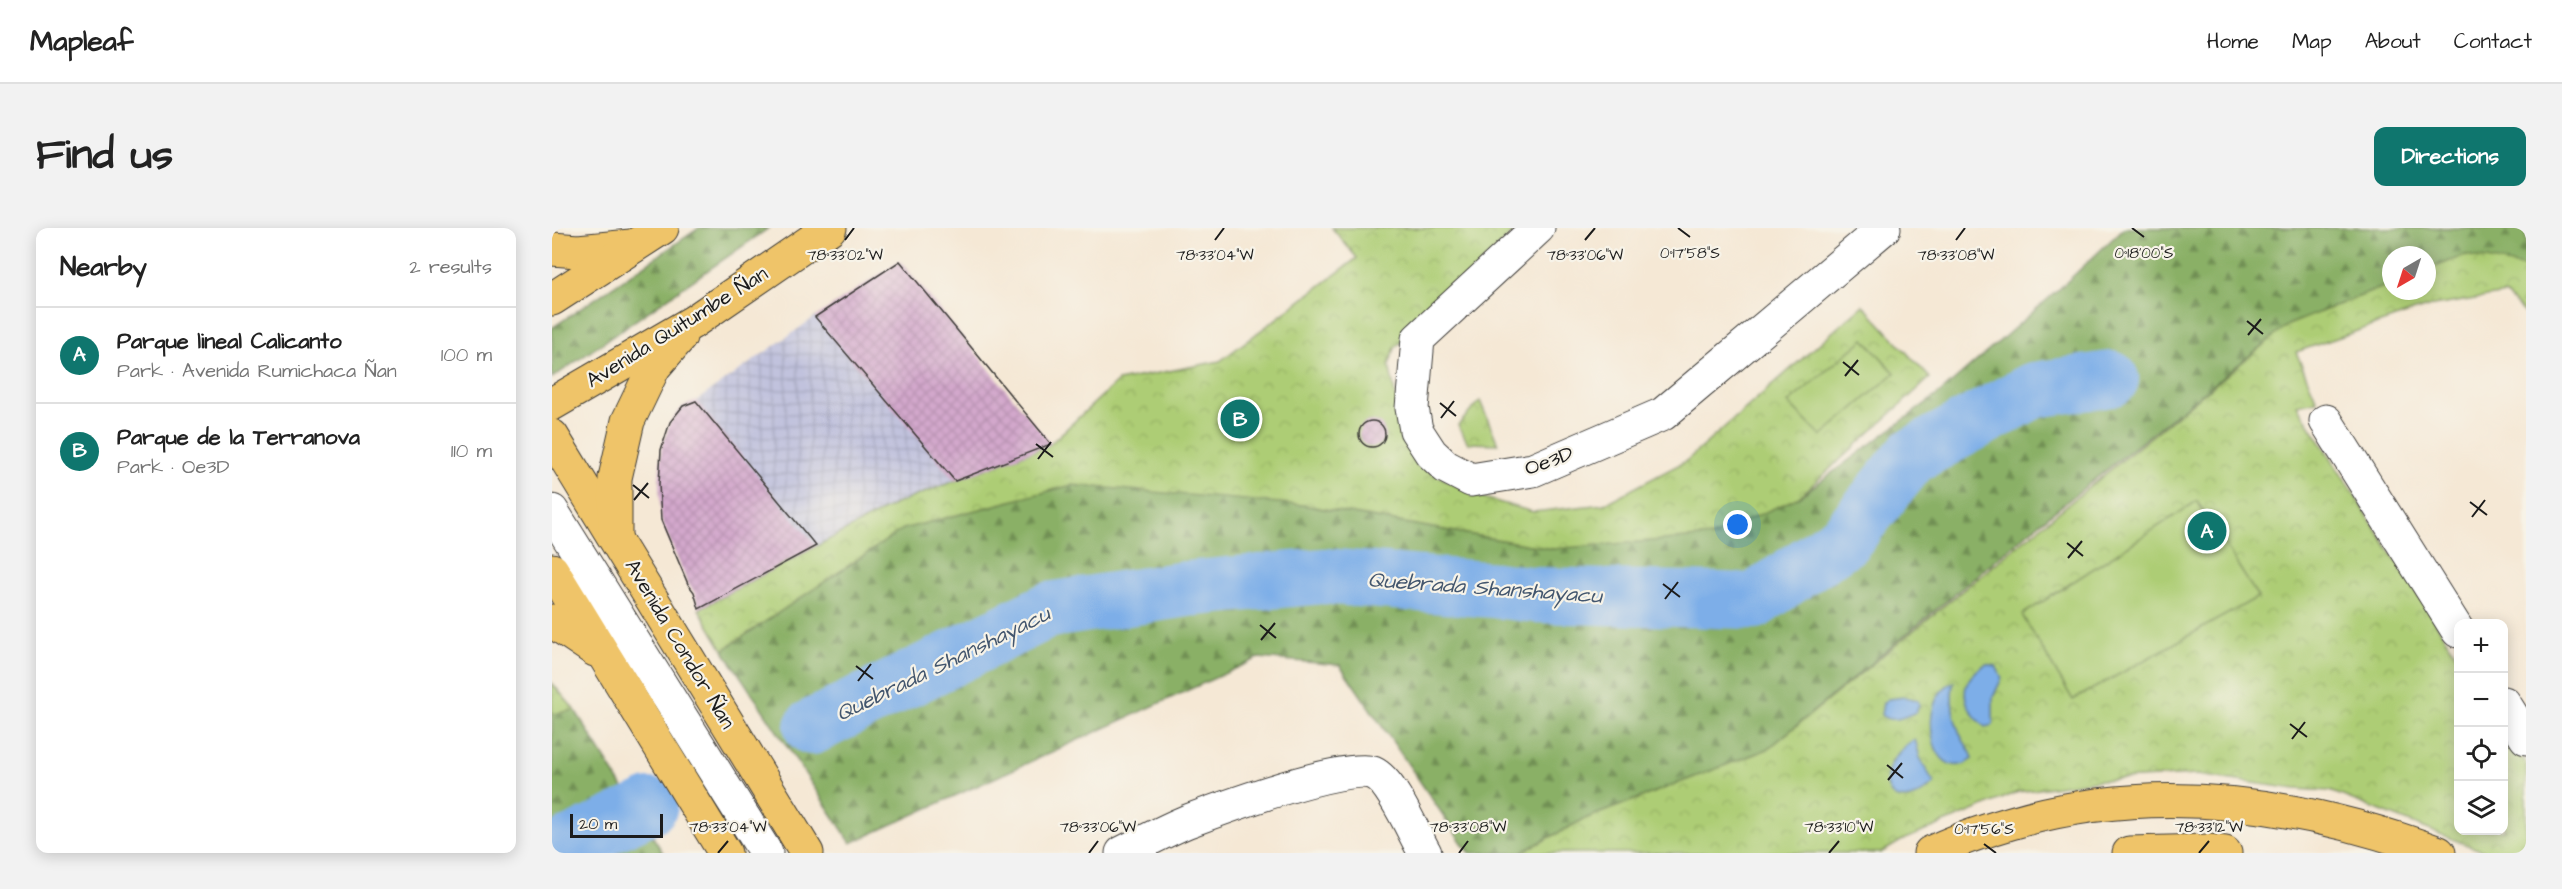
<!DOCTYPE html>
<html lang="en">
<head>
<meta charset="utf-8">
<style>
  :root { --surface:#fff; --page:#f2f2f2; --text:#222; --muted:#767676; --line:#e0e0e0; --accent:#0f766e }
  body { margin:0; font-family:"Architects Daughter",sans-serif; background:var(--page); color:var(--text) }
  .controls { position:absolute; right:18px; bottom:18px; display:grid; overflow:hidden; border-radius:12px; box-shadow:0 3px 15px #0003 }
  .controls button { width:54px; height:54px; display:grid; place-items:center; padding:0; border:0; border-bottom:2px solid var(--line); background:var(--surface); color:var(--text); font:30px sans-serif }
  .compass { position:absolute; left:1830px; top:18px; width:54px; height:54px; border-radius:50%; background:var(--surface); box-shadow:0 3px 15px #0003; rotate:219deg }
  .scale { position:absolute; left:18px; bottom:15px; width:93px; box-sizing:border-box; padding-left:6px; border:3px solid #1c1c1c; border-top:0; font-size:16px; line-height:21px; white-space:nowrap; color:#1c1c1c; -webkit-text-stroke:4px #f7f3e8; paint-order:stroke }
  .you { position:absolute; left:1186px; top:297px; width:21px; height:21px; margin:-15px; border:4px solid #fff; border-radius:50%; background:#1a73e8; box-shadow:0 0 0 9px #1a73e833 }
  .badge { display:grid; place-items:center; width:39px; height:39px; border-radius:50%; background:var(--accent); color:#fff; font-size:20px; font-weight:700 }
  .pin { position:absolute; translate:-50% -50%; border:3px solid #fff; box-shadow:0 2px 6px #0006 }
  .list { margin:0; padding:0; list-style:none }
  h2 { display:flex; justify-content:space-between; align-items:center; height:78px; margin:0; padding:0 24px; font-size:26px }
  h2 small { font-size:20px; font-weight:400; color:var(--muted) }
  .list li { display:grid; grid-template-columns:39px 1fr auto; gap:18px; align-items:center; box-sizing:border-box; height:96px; padding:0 24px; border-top:2px solid var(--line) }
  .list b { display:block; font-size:22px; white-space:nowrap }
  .list p { margin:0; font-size:20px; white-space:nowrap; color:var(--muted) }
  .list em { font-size:20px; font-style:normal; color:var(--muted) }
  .icon { flex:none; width:33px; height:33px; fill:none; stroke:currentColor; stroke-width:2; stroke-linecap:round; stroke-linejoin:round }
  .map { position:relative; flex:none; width:1974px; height:625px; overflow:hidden; border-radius:12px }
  header { display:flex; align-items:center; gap:36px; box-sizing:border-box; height:84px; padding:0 30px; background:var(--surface); border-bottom:2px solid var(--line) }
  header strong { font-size:28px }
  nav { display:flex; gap:33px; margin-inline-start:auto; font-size:21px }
  .intro { display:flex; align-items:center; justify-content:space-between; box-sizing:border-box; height:144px; padding:0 36px }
  h1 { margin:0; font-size:42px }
  .button { padding:15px 27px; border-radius:12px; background:var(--accent); color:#fff; font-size:21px; font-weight:700 }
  main { display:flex; gap:36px; padding:0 36px }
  aside { flex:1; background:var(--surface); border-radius:12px; box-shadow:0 3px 15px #0003 }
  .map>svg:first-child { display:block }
  .industrial { fill:url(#industrial-grid) }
  .forest { fill:url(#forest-firs); stroke:#536641; stroke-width:1.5 }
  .park { fill:url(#park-crowns); stroke:#647448; stroke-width:1.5 }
  .garden { fill:#adcd74; stroke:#647448; stroke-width:1.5 }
  .water { fill:#7daee8; stroke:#4c6582; stroke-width:1.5 }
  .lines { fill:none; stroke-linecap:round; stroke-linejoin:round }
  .river { stroke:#7daee8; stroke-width:56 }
  .building { fill:url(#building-cross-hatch) }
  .minor-casing { stroke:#3d3b38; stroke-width:35 }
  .major-casing { stroke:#3d3b38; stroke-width:35 }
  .minor { stroke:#fff; stroke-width:33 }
  .major { stroke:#efc469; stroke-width:33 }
  .ticks { fill:none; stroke:#1c1c1c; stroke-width:2 }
  .labels { text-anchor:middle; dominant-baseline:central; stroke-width:4.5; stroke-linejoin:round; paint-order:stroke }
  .street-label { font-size:21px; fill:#1c1c1c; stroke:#f7f3e8 }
  .water-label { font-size:22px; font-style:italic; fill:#43566e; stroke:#f7f3e8 }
  .ticks-label { font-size:15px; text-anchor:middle; fill:#1c1c1c; stroke:#f7f3e8; stroke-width:4.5; stroke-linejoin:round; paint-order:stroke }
</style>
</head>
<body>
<header>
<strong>Mapleaf</strong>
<nav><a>Home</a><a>Map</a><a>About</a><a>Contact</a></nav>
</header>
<div class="intro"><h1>Find us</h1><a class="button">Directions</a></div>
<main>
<aside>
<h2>Nearby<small>2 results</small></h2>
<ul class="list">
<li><span class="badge">A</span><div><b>Parque lineal Calicanto</b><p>Park · Avenida Rumichaca Ñan</p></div><em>100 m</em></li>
<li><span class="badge">B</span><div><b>Parque de la Terranova</b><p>Park · Oe3D</p></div><em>110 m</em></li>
</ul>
</aside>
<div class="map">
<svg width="1974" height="625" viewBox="0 0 1974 625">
  <defs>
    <pattern id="industrial-grid" width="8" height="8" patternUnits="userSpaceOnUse" patternTransform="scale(1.5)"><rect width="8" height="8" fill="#c1c2dd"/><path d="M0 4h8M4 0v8" fill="none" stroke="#a5a6bd"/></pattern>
    <pattern id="forest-firs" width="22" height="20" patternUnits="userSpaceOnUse" patternTransform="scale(1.5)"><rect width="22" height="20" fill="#8ab066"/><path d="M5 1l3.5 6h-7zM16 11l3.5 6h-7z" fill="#708e53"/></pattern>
    <pattern id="park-crowns" width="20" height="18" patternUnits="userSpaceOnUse" patternTransform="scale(1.5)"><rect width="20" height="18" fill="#adcd74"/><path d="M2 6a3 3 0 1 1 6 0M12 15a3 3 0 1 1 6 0" fill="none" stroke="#94af64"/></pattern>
    <pattern id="building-cross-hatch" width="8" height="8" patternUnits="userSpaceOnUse" patternTransform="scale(1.5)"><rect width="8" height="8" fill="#d3a8cc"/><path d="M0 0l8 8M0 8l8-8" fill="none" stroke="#b590af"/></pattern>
  </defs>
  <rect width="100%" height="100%" fill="#f7f3e8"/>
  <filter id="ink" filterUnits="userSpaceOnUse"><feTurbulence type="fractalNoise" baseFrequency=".0167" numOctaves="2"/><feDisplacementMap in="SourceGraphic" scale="12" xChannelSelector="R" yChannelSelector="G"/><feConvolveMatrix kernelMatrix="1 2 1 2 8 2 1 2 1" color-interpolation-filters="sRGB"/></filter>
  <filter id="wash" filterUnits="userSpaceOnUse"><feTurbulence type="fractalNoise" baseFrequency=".008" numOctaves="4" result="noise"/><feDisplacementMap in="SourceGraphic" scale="24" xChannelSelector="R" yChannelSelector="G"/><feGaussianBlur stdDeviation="1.35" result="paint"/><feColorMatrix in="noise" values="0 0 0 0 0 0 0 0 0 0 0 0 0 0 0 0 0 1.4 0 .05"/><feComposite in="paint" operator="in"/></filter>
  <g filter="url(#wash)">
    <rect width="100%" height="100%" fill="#f5e8d5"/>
    <path class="industrial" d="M263,89L403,253L343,276L264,318L144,173Z"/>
    <g class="forest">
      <path d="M147,0H217L0,150V100Z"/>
      <path d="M1572,0H1974V39L1914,27L1875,42V27H1839V56L1736,97L1488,295L1216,521L1033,591L968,625H917L788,437L707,430L299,615L171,422L351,301L519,257L733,274L1001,321L1247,269L1389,164L1505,63Z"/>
      <path d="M23,482L111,625H0V483Z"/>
    </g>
    <g class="park">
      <path d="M780,0H965L843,120L837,137L843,166L865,237L925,268L981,284L1052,276L1134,233L1311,77L1378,150L1247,269L1160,308L1001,321L751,277L520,257L351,301L171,422L147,381L343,276L498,216L566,153L668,133L805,30Z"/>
      <path d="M1914,27L1974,39V86L1953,66L1875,79L1744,124L1765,173L1745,177L1906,430V602H1952V500L1974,535V625H1936L1778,563L1743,561L1645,547L1548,552L1466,564L1349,613L1329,625H968L1033,591L1216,521L1736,97L1839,56V63H1875V42Z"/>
      <path d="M928,173L946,216L916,215L906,197Z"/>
      <path d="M0,455L23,482L0,486Z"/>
    </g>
    <g class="garden">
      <path d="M1312,111L1343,145L1269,208L1236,175Z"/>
      <path d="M1645,273L1706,369L1521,472L1470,387Z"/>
    </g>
    <g class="water">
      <path d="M1434,436L1444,438L1450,450L1441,469V497L1433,499C1410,478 1403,455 1434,436Z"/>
      <path d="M1402,454C1397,471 1402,494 1410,510C1414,518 1420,524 1421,531C1379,562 1362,470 1402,454Z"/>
      <path d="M1352,469L1366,472L1367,478L1364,484C1353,489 1339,496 1329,487L1331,475L1336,471Z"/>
      <path d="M1363,511L1368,530L1382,555C1336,598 1313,543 1363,511Z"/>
    </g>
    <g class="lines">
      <g class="river">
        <path d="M260,499L497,382L634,361L771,348L943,362L984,367L1202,373L1293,311L1360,228L1482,162L1559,151"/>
        <path d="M0,625L98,578"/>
      </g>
    </g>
    <g id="blocks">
      <g class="building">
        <path d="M348,33L499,216L403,253L263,89Z"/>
        <path d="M144,173L264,318L147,381L142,364L136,356L109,292L107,256L109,222L118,194L131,178Z"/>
        <circle cx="820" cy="206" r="13"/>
      </g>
    </g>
  </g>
  <g filter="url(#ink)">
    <use href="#blocks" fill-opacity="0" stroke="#3d3b38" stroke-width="1.5"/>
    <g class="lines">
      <defs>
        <g id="minor">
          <path d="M986,0L866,111L860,180L864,202L879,225L894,239L919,252L981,242L1111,186L1332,0"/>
          <path d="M1774,193L1906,403"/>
          <path d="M0,283L214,625"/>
          <path d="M1952,475L1974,510"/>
          <path d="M570,625C592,614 614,602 636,593C668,581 794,534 821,545C840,553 862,606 873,625"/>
        </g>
        <g id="major">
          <path d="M0,21L26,23L79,18"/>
          <path d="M0,71L110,0"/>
          <path d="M0,176L141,94L278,0"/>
          <path d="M0,208L255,625"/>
          <path d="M63,310V250L76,193L102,139L128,109"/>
          <path d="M0,342L173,625"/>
          <path d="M0,393L43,422"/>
          <path d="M1378,625C1403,612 1432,603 1459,595C1601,553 1749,574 1887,625"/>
          <path d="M1577,625L1656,623L1673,625"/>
        </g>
      </defs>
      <use href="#minor" class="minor-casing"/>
      <use href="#major" class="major-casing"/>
      <use href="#minor" class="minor"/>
      <use href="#major" class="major"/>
    </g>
  </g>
  <path class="ticks" d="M1126,0L1138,9M1580,0L1592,9M293,12L302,0M663,12L672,0M1033,12L1043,0M1404,12L1413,0M1695,93L1711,106M1696,107L1709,91M1291,134L1307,147M1293,148L1306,132M888,175L904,188M889,190L902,173M484,216L501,229M486,231L499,214M81,257L97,270M82,272L96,255M1918,274L1935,287M1920,289L1933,272M1515,315L1531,328M1516,330L1530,313M1111,356L1128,369M1113,371L1126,354M708,397L724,410M709,412L723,395M304,438L321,451M306,453L319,436M1738,496L1755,509M1740,511L1753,494M1335,537L1351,550M1336,552L1350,535M1432,616L1444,625M166,625L176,613M537,625L546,613M907,625L916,613M1277,625L1287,613M1647,625L1657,613"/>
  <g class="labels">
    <g class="street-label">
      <text transform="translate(125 99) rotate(-32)">Avenida Quitumbe Ñan</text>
      <text transform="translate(997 233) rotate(-20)">Oe3D</text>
      <text transform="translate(128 416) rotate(59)">Avenida Condor Ñan</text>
    </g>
    <g class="water-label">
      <text transform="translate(933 360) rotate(4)">Quebrada Shanshayacu</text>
      <text transform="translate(391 436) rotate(-26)">Quebrada Shanshayacu</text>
    </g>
  </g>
  <g class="ticks-label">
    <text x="1592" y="30">0°18'00"S</text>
    <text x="1138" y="30">0°17'58"S</text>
    <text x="293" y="32">78°33'02"W</text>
    <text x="663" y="32">78°33'04"W</text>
    <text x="1033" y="32">78°33'06"W</text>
    <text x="1404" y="32">78°33'08"W</text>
    <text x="176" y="604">78°33'04"W</text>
    <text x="546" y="604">78°33'06"W</text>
    <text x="916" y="604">78°33'08"W</text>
    <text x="1287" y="604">78°33'10"W</text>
    <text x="1657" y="604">78°33'12"W</text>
    <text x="1432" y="606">0°17'56"S</text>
  </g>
</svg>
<div class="controls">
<button>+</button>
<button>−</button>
<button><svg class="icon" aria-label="locate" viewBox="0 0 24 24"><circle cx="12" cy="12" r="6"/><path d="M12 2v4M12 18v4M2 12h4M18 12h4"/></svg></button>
<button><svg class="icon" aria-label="layers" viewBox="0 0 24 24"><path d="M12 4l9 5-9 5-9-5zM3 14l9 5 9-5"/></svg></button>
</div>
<svg class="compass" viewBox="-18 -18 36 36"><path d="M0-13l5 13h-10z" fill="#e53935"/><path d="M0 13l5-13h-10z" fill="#767676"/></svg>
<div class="scale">20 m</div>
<div class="you"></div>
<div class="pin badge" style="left:1655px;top:303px">A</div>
<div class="pin badge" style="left:688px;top:191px">B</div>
</div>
</main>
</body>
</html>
